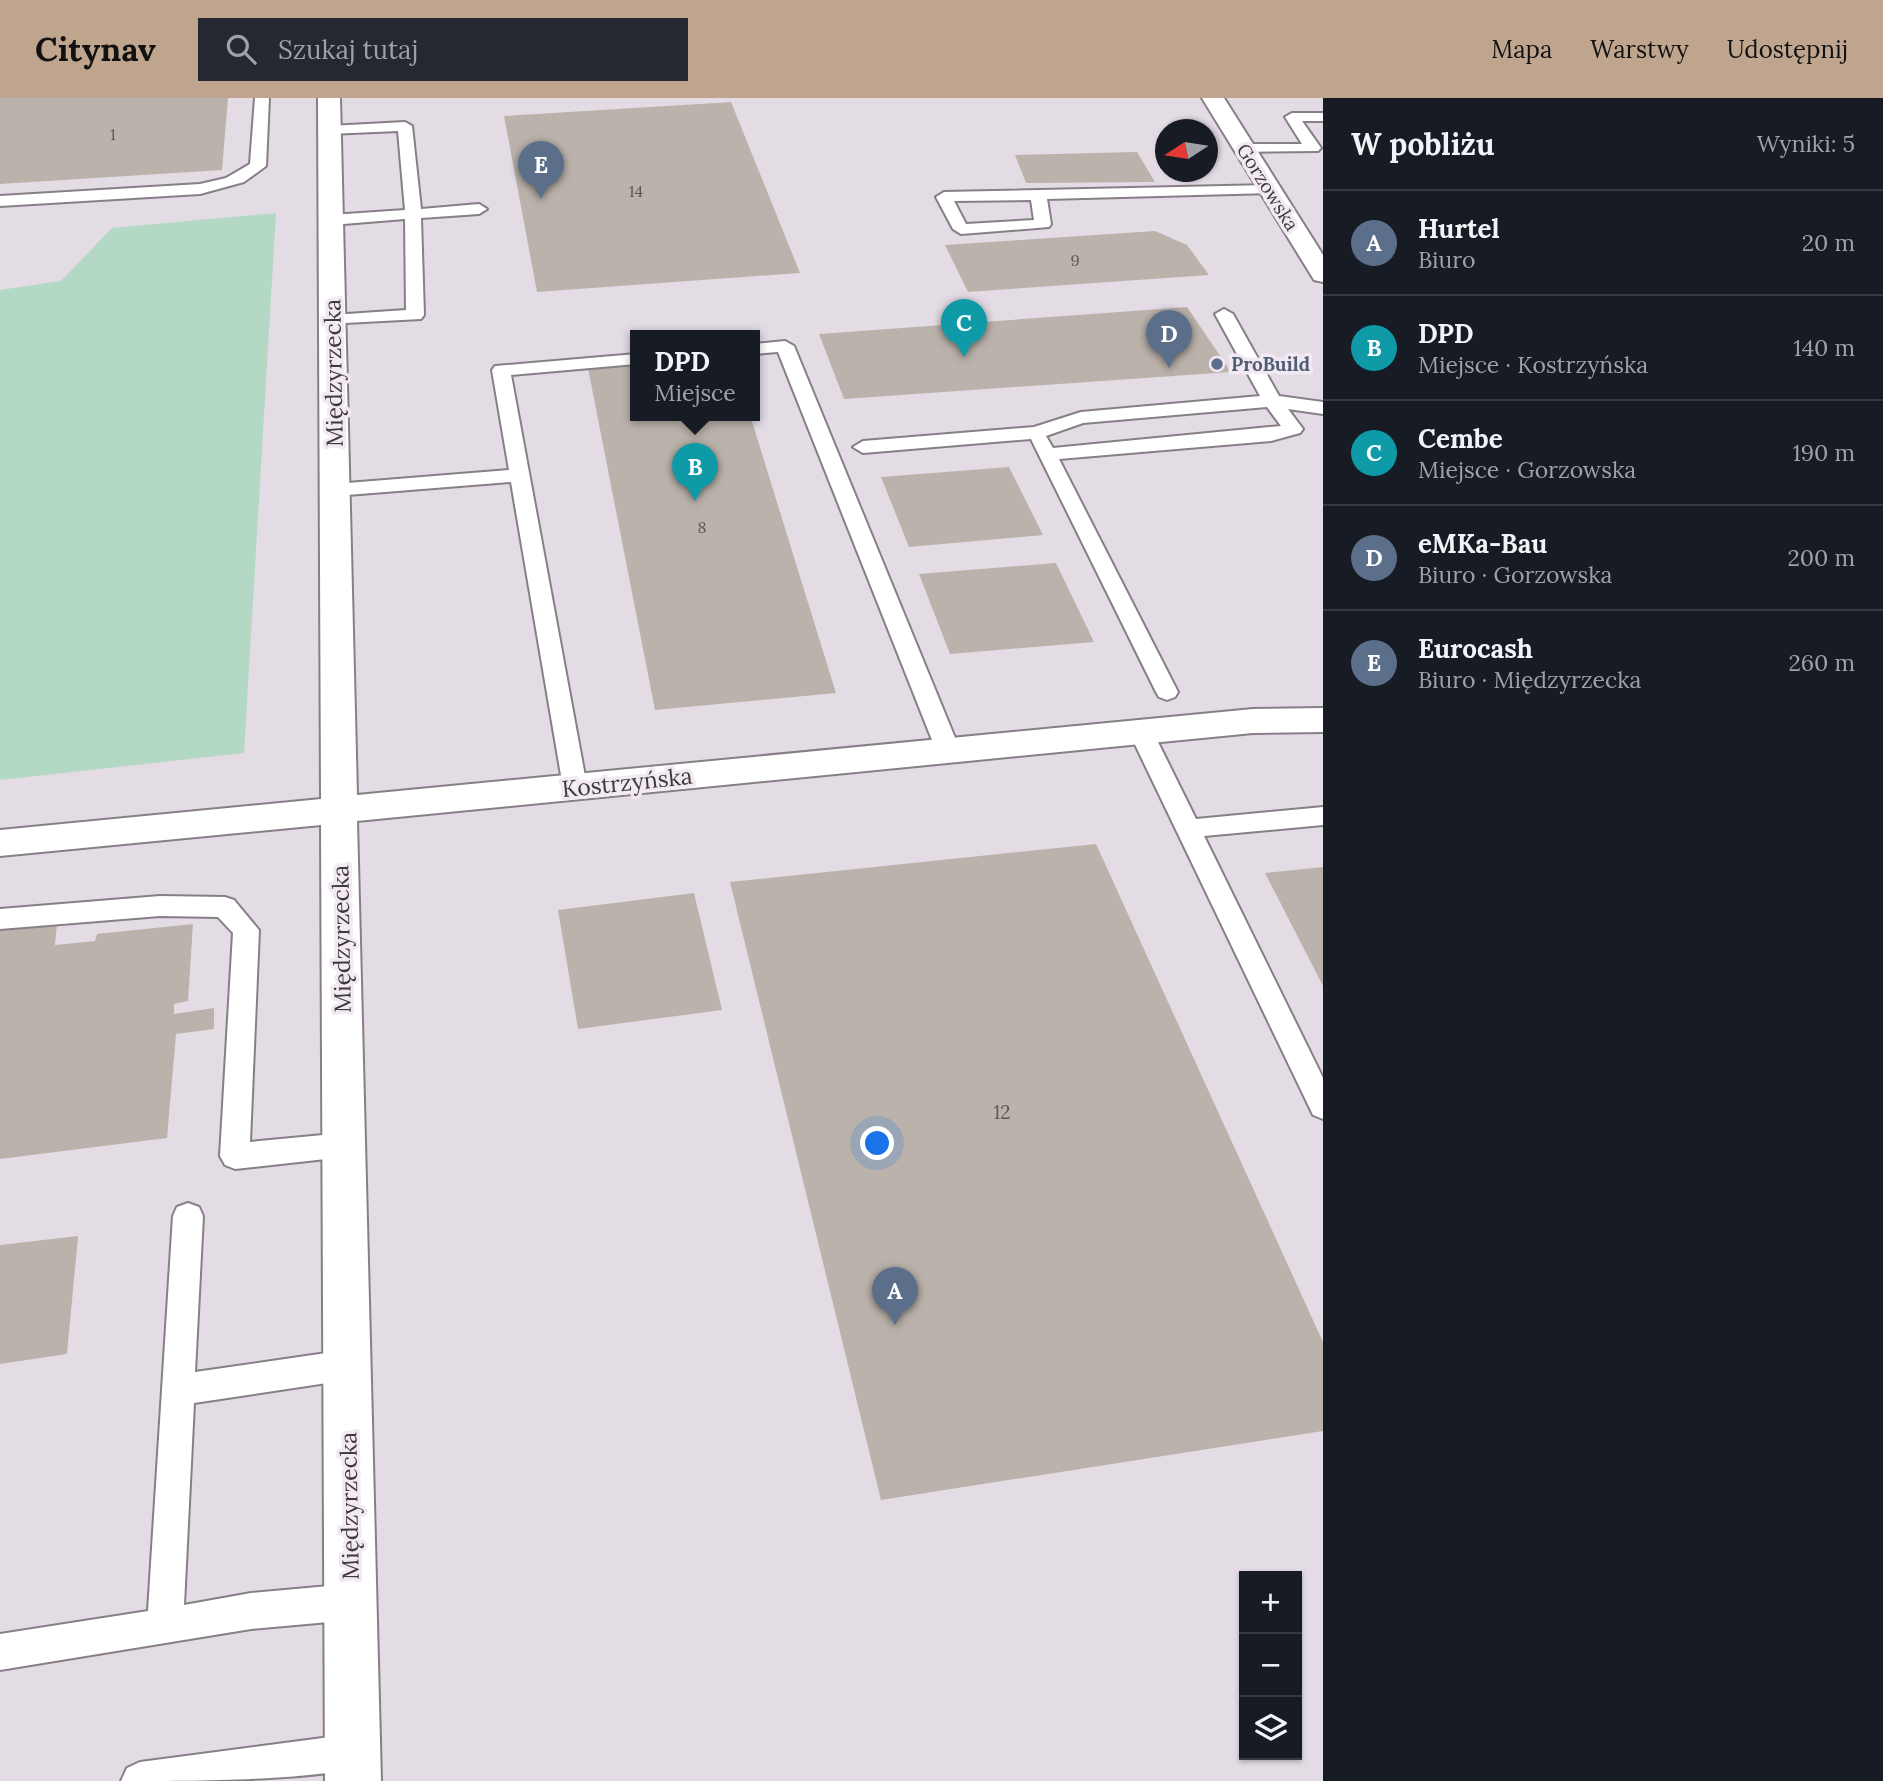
<!DOCTYPE html>
<html lang="pl">
<head>
<meta charset="utf-8">
<style>
  :root { --surface:#171b24; --page:#242831; --text:#f1f3f6; --muted:#9ea1a6; --line:#363941; --accent:#c0a58e }
  body { margin:0; font-family:Lora,serif; background:var(--page); color:var(--text) }
  .controls { position:absolute; right:21px; bottom:21px; display:grid; overflow:hidden; border-radius:0px; box-shadow:0 2px 5px #0004 }
  .controls button { width:63px; height:63px; display:grid; place-items:center; padding:0; border:0; border-bottom:2px solid var(--line); background:var(--surface); color:var(--text); font:35px sans-serif }
  .compass { position:absolute; left:1155px; top:21px; width:63px; height:63px; border-radius:50%; background:var(--surface); box-shadow:0 2px 5px #0004; rotate:258deg }
  .you { position:absolute; left:878px; top:1046px; width:24px; height:24px; margin:-18px; border:5px solid #fff; border-radius:50%; background:#1a73e8; box-shadow:0 0 0 10px #1a73e833 }
  .badge { display:grid; place-items:center; width:46px; height:46px; border-radius:50%; background:var(--accent); color:#fff; font-size:23px; font-weight:700 }
  .pin { position:absolute; translate:-50% -58px; filter:drop-shadow(0 2px 4px #0008) }
  .pin::after { content:''; position:absolute; top:37px; width:24px; height:21px; background:inherit; clip-path:polygon(0 0,100% 0,50% 100%) }
  .popup { position:absolute; left:630px; top:232px; width:130px; height:91px; box-sizing:border-box; display:grid; place-content:center; border-radius:0px; background:var(--surface); filter:drop-shadow(0 2px 5px #0005); font-size:23px; white-space:nowrap; color:var(--muted) }
  .popup b { font-size:26px; color:var(--text) }
  .popup::after { content:''; position:absolute; left:50%; top:100%; margin-left:-14px; border:14px solid transparent; border-top-color:var(--surface) }
  .list { margin:0; padding:0; list-style:none }
  h2 { display:flex; justify-content:space-between; align-items:center; height:91px; margin:0; padding:0 28px; font-size:30px }
  h2 small { font-size:23px; font-weight:400; color:var(--muted) }
  .list li { display:grid; grid-template-columns:46px 1fr auto; gap:21px; align-items:center; box-sizing:border-box; height:105px; padding:0 28px; border-top:2px solid var(--line) }
  .list b { display:block; font-size:26px; white-space:nowrap }
  .list p { margin:0; font-size:23px; white-space:nowrap; color:var(--muted) }
  .list em { font-size:23px; font-style:normal; color:var(--muted) }
  .icon { flex:none; width:38px; height:38px; fill:none; stroke:currentColor; stroke-width:2; stroke-linecap:round; stroke-linejoin:round }
  .map { position:relative; flex:none; width:1323px; height:1683px; overflow:hidden }
  header { display:flex; align-items:center; gap:42px; box-sizing:border-box; height:98px; padding:0 35px; background:var(--accent); color:#111 }
  header strong { font-size:33px }
  nav { display:flex; gap:38px; margin-inline-start:auto; font-size:24px }
  .search { width:490px; height:63px; background:var(--page); display:flex; align-items:center; gap:18px; box-sizing:border-box; padding:0 24px; border-radius:0px; color:var(--muted); font-size:26px }
  main { display:flex }
  aside { flex:1; background:var(--surface) }
  .map>svg:first-child { display:block }
  .green { fill:#b3d8c4 }
  .building { fill:#bbb3ab }
  .lines { fill:none; stroke-linecap:round; stroke-linejoin:round }
  .service-casing { stroke:#877f87; stroke-width:4 }
  .minor-casing { stroke:#877f87; stroke-width:4 }
  .service { fill:#fff; fill-rule:evenodd }
  .minor { fill:#fff; fill-rule:evenodd }
  .service-dot { fill:#5c6f8a; stroke:#f2e9f2; stroke-width:2.5 }
  .labels { text-anchor:middle; dominant-baseline:central; stroke-width:7; stroke-linejoin:round; paint-order:stroke }
  .far-number-label { font-size:16px; fill:#5c5858 }
  .far-street-label { font-size:19px; fill:#3d3a3d; stroke:#f2e9f2 }
  .far-service-label { font-size:19px; font-weight:bold; fill:#4e5e75; stroke:#f2e9f2; text-anchor:start }
  .number-label { font-size:19px; fill:#5c5858 }
  .street-label { font-size:23px; fill:#3d3a3d; stroke:#f2e9f2 }
</style>
</head>
<body>
<header>
<strong>Citynav</strong>
<div class="search"><svg class="icon" aria-label="search" viewBox="0 0 24 24"><circle cx="10" cy="10" r="6"/><path d="M15 15l6 6"/></svg>Szukaj tutaj</div>
<nav><a>Mapa</a><a>Warstwy</a><a>Udostępnij</a></nav>
</header>
<main>
<div class="map">
<svg width="1323" height="1683" viewBox="0 0 1323 1683">
  <rect width="100%" height="100%" fill="#e4dce5"/>
  <path class="green" d="M276,115L244,655L0,682V192L61,183L112,130Z"/>
  <g class="building">
    <path d="M0,0H228L222,72L0,86Z"/>
    <path d="M731,4L800,175L537,194L504,18Z"/>
    <path d="M1137,54L1155,84L1026,85L1015,57Z"/>
    <path d="M1155,133L1187,147L1209,177L968,194L945,147Z"/>
    <path d="M1187,209L1231,274L844,301L819,236Z"/>
    <path d="M636,261V317H750L836,595L655,612L587,265Z"/>
    <path d="M1009,369L1043,437L909,449L881,379Z"/>
    <path d="M1056,465L1094,544L950,556L919,476Z"/>
    <path d="M1096,746L1323,1244V1333L881,1402L730,784Z"/>
    <path d="M1323,769V888L1265,775Z"/>
    <path d="M694,795L722,912L578,931L558,812Z"/>
    <path d="M57,825L55,847L95,843L97,836L193,826L188,903L174,906V916L214,910V931L176,936L167,1040L0,1061V832Z"/>
    <path d="M78,1138L67,1256L0,1266V1147Z"/>
  </g>
  <g class="lines">
    <defs>
      <g id="service">
        <path d="M255,0H269L266,68L244,84L200,96L0,108V98L200,86L226,80L250,66Z"/>
        <path d="M1292,15H1323V23H1302L1321,50L1318,53L1240,54L1237,51L1240,48L1245,46H1302L1285,19Z"/>
        <path d="M405,24L412,28L421,111L479,106L487,111L479,116L421,120L424,217L421,221L326,226L323,222L332,217L406,212L405,121L331,127L323,122L331,117L405,112L398,33L329,36L322,32L329,28Z"/>
        <path d="M1270,87L1278,92L1276,95L1047,101L1051,126L1049,129L961,136L953,131L936,99L944,94ZM1031,102L1034,122L966,126L954,103Z"/>
        <path d="M1224,211L1233,216L1279,298L1323,304V316L1288,311L1303,331L1300,335L1271,343L1059,361L1178,594L1175,599L1167,602L1159,599L1156,594L1031,341L863,355L853,349L863,343L1034,329L1081,314L1260,298L1215,216ZM1267,309L1281,328L1053,350L1046,338L1083,325Z"/>
        <path d="M785,243L794,248L960,652L956,658L948,660L940,658L936,652L778,254L754,256V246Z"/>
        <path d="M636,256V266L511,277L587,689L584,695L575,697L566,695L563,689L511,384L335,398L328,396L325,392L328,388L335,386L509,372L492,272L495,268Z"/>
        <path d="M1141,626L1149,628L1153,634L1196,721L1323,709V727L1204,738L1323,980V1021L1313,1017L1129,634L1133,628Z"/>
        <path d="M160,798L225,799L234,802L259,832L250,1044L344,1035L354,1038L359,1047L354,1056L344,1059L235,1071L225,1067L220,1058L233,835L218,819L160,818L0,831V811Z"/>
        <path d="M188,1105L199,1109L203,1118L195,1274L347,1252L358,1256L363,1267L358,1278L347,1282L194,1305L184,1507L251,1495L351,1486L364,1491L369,1504L364,1517L351,1522L251,1531L0,1572V1536L148,1513L173,1118L177,1109Z"/>
        <path d="M353,1636L366,1642L372,1655L366,1668C307,1683 188,1683 121,1683L127,1670L140,1664Z"/>
      </g>
      <g id="minor">
        <path d="M318,0H340L357,697L1253,611L1323,610V634L1253,635L357,723L381,1683H325L321,727L0,758V732L321,701Z"/>
        <path d="M1202,0H1224L1323,157V184L1314,182L1311,177Z"/>
      </g>
    </defs>
    <use href="#service" class="service-casing"/>
    <use href="#minor" class="minor-casing"/>
    <use href="#service" class="service"/>
    <use href="#minor" class="minor"/>
  </g>
  <circle class="service-dot" cx="1217" cy="266" r="7"/>
  <g class="labels">
    <g class="far-number-label">
      <text x="113" y="36">1</text>
      <text x="636" y="93">14</text>
      <text x="1075" y="162">9</text>
      <text x="702" y="429">8</text>
    </g>
    <g class="far-street-label">
      <text transform="translate(1268 89) rotate(58)">Gorzowska</text>
    </g>
    <g class="far-service-label">
      <text x="1231" y="266">ProBuild</text>
    </g>
    <g class="number-label">
      <text x="1002" y="1014">12</text>
    </g>
    <g class="street-label">
      <text transform="translate(333 275) rotate(-91)">Międzyrzecka</text>
      <text transform="translate(627 684) rotate(-6)">Kostrzyńska</text>
      <text transform="translate(341 841) rotate(-91)">Międzyrzecka</text>
      <text transform="translate(349 1408) rotate(-91)">Międzyrzecka</text>
    </g>
  </g>
</svg>
<div class="controls">
<button>+</button>
<button>−</button>
<button><svg class="icon" aria-label="layers" viewBox="0 0 24 24"><path d="M12 4l9 5-9 5-9-5zM3 14l9 5 9-5"/></svg></button>
</div>
<svg class="compass" viewBox="-18 -18 36 36"><path d="M0-13l5 13h-10z" fill="#e53935"/><path d="M0 13l5-13h-10z" fill="#9ea1a6"/></svg>
<div class="you"></div>
<div class="pin badge" style="left:895px;top:1227px;background:#5c6f8a">A</div>
<div class="pin badge" style="left:695px;top:403px;background:#0f9aa8">B</div>
<div class="popup"><b>DPD</b>Miejsce</div>
<div class="pin badge" style="left:964px;top:259px;background:#0f9aa8">C</div>
<div class="pin badge" style="left:1169px;top:270px;background:#5c6f8a">D</div>
<div class="pin badge" style="left:541px;top:101px;background:#5c6f8a">E</div>
</div>
<aside>
<h2>W pobliżu<small>Wyniki: 5</small></h2>
<ul class="list">
<li><span class="badge" style="background:#5c6f8a">A</span><div><b>Hurtel</b><p>Biuro</p></div><em>20 m</em></li>
<li><span class="badge" style="background:#0f9aa8">B</span><div><b>DPD</b><p>Miejsce · Kostrzyńska</p></div><em>140 m</em></li>
<li><span class="badge" style="background:#0f9aa8">C</span><div><b>Cembe</b><p>Miejsce · Gorzowska</p></div><em>190 m</em></li>
<li><span class="badge" style="background:#5c6f8a">D</span><div><b>eMKa-Bau</b><p>Biuro · Gorzowska</p></div><em>200 m</em></li>
<li><span class="badge" style="background:#5c6f8a">E</span><div><b>Eurocash</b><p>Biuro · Międzyrzecka</p></div><em>260 m</em></li>
</ul>
</aside>
</main>
</body>
</html>
